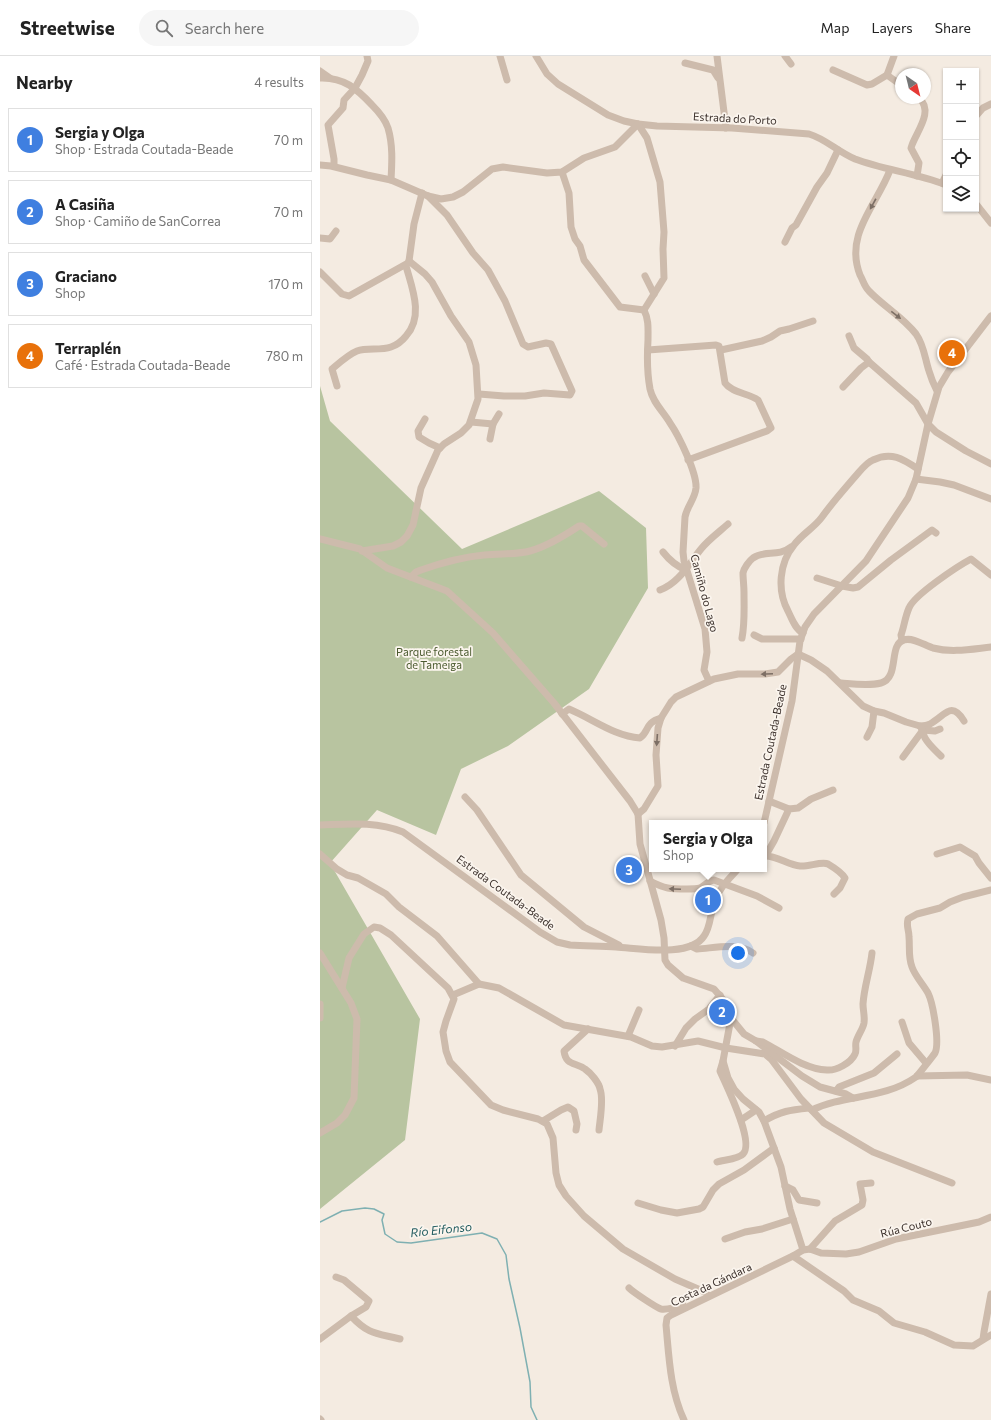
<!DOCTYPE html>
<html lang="en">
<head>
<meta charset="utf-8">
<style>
  :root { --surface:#fff; --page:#f6f6f6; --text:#222; --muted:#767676; --line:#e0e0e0; --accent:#1f5a5e }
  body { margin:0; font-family:Commissioner,sans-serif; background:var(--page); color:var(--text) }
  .controls { position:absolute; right:12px; top:12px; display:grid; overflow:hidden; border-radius:0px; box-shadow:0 1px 3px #0004 }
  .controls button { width:36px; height:36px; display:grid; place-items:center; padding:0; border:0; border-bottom:1px solid var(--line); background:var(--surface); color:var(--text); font:20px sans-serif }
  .compass { position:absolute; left:575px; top:12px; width:36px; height:36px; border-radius:50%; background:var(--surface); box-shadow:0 1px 3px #0004; rotate:145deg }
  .you { position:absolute; left:418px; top:897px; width:14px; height:14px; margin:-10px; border:3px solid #fff; border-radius:50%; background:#1a73e8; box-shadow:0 0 0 6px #1a73e833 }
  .badge { display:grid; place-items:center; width:26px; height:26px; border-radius:50%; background:var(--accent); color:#fff; font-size:13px; font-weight:700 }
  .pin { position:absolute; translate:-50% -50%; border:2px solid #fff; box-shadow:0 1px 4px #0006 }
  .popup { position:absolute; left:329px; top:764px; width:118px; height:52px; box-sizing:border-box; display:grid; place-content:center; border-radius:0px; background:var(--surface); filter:drop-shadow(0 1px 3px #0005); font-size:13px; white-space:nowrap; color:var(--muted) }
  .popup b { font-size:15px; color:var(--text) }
  .popup::after { content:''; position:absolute; left:50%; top:100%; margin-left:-8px; border:8px solid transparent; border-top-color:var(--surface) }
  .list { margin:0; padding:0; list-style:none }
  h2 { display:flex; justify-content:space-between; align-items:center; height:52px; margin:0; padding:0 16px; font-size:17px }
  h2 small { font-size:13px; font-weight:400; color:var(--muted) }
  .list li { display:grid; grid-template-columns:26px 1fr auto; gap:12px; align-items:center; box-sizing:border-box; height:64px; margin:0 8px 8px; padding:0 8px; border:1px solid var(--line); border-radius:0px }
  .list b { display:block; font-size:15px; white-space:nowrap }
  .list p { margin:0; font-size:13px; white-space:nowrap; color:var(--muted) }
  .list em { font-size:13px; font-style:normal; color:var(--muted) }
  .icon { flex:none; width:22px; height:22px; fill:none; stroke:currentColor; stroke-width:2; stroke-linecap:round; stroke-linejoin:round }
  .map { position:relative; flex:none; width:671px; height:1364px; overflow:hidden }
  header { display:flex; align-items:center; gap:24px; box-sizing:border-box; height:56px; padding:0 20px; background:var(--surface); border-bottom:1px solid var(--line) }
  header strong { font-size:19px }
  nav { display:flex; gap:22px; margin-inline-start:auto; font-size:14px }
  .search { width:280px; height:36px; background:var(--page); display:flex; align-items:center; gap:10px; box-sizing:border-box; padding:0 14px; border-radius:22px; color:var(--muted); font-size:15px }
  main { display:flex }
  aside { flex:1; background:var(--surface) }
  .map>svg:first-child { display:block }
  .green { fill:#b8c4a0 }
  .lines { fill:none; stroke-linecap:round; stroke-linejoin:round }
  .stream { stroke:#7fb0b2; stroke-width:1.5 }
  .minor { stroke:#cdbbac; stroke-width:7 }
  .oneway { fill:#7d6f65 }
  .labels { text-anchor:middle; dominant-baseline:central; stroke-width:3.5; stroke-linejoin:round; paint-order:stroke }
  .street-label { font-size:11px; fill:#3b302b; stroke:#fbf5ee }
  .park-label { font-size:11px; fill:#4a5a2e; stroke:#fbf5ee }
  .water-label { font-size:12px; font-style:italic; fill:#1f5a5e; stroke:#fbf5ee }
</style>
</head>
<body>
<header>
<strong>Streetwise</strong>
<div class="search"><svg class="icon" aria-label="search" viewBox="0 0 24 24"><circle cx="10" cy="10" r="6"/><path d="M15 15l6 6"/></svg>Search here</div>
<nav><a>Map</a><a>Layers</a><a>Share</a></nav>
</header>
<main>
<aside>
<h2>Nearby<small>4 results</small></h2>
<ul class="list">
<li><span class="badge" style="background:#3f7fe0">1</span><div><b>Sergia y Olga</b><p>Shop · Estrada Coutada-Beade</p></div><em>70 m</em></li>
<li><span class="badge" style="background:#3f7fe0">2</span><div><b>A Casiña</b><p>Shop · Camiño de SanCorrea</p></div><em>70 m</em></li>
<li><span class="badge" style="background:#3f7fe0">3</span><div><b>Graciano</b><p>Shop</p></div><em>170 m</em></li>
<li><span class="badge" style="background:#e8710a">4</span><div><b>Terraplén</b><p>Café · Estrada Coutada-Beade</p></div><em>780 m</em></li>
</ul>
</aside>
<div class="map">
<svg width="671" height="1364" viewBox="0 0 671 1364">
  <rect width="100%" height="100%" fill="#f4ebe1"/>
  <path class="green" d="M0,330L10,365L142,493L279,435L326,472L328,532L269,633L188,690L141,713L116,779L57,754L10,807L100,963L85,1084L0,1153Z"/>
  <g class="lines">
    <path class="stream" d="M0,1166L22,1155L45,1152L54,1153L64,1158L62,1164L65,1178L77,1186L91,1187L162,1177L177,1183L186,1199L189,1223L200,1272L210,1326L211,1351L217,1364"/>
    <g class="minor">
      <path d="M180,0L187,24"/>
      <path d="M216,0L227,18L238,28L288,59L304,65L318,68L337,70L412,72L489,78C506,83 518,96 535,103C564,114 596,117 626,129"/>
      <path d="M397,0L406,72"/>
      <path d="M465,0L471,8"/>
      <path d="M365,7L393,14L398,22"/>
      <path d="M513,14L547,29L552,28L567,19L574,0"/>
      <path d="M0,15L10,22"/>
      <path d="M567,19L581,29"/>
      <path d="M0,22C24,21 37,33 52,49C59,56 65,63 68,72C73,89 72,106 71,124"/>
      <path d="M656,60L663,52L671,48"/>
      <path d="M0,109L11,110L47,119L71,124L108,140L121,143L133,141L143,136L172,113L183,111L227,117L242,116L264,102L295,91L318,68L327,82L340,126L344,176L343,193L344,222L324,254"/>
      <path d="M14,110V103L8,69L23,52L24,44L35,32L42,19L48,5L47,0"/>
      <path d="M570,114C557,149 524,178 540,219C543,224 544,230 549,235C563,250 583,261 596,278C604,289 605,303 609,315C611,322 614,329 617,335"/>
      <path d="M242,116L249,137L251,171L255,183L260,190L264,204L300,251L324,254"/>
      <path d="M597,120L599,107L591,92L592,89C597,75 614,55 599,42"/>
      <path d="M622,127L626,119"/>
      <path d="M108,140L127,159L153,197L168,214L185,245L203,288L208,291L226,287L231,288L252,335L250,339L224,337L205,340H184L159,338"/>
      <path d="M656,148L671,167"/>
      <path d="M0,182L10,183L16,175"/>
      <path d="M465,186L472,172L476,169L497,131L507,117L518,94"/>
      <path d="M0,216L22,238L29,240L88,207L89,205L94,168L102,137"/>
      <path d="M325,220L334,238"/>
      <path d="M324,254C329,264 328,273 328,284C327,300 327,317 330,333C333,347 343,355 350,367C359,380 377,417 376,432C375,443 367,450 365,461L363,496L364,505L385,573L387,596L384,614L389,625"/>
      <path d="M529,280L534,292L547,303L549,306"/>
      <path d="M328,294L396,289L399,290L405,327C412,337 428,337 438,344L451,372L447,375L368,404"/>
      <path d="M401,294L442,285L451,281L460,275L469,273L493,265"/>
      <path d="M17,330L12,313C19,307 29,298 37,295C47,291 60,295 71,291C77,289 82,285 86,280C104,260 92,232 86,210"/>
      <path d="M523,331L541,312L549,306L596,347L608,368L616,376L646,395L671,408"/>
      <path d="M105,363L98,375L99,381L109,387L120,392"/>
      <path d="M151,366L173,368"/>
      <path d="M170,383L173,368L179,358"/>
      <path d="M596,423L620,426L634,429L671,443"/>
      <path d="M0,483L40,493L67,512L127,535L173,577L234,647L310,745L318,758L320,788L341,864L344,882L345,904L348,909L363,922L394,933L406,947L411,956V962L403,1005L408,1022L414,1033L423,1043L439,1056L444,1065L461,1111L470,1153L483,1194"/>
      <path d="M42,495L73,490L81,486L87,480L93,469L101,432L118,394L124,388L141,377L149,369L158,343L156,309L149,286L131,260L112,226L105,218L89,205"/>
      <path d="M343,496C350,505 356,510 366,514"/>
      <path d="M91,521L96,516L101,514C121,507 142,501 164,499C179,497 195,499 210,495C228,490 244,480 259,470H262L284,488"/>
      <path d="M497,522L522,530L533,532L538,531L571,504L612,474L616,477"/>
      <path d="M340,534C359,527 368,509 381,493C388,484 399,476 408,468"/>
      <path d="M483,577C475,573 472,563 468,555C457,535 459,507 474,489C482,478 494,472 502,461C512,447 522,436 533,423C539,417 545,407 553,404C571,395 583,403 598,413"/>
      <path d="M434,579L442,583H481"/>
      <path d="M422,582C425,567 424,551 424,536C424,530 423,523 423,517C424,512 429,505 433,502C446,493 457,502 471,491"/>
      <path d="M582,584L581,579C584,571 585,561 589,552C594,539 638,510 651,503L671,519"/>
      <path d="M521,627C534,628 549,630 561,627C580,622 568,588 584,584C593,581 604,589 613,592C632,597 652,593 671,591"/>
      <path d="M242,658L249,653C273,663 294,680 320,682C330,675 324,667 341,662"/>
      <path d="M600,670C604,670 607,670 610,668C625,660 631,644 644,665"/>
      <path d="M547,681L552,671L554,655"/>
      <path d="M583,701L603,674L615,675L620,673"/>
      <path d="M145,741L157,754L201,819L264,871L299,889"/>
      <path d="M449,745L469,753"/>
      <path d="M318,758L324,753L338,730L336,699L338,672L341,662L351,646L356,641L394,623L418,618H445L458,616L471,603L478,598L491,604L507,615L543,650L554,655L564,657L586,666L600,670C603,674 603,678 605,682C609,689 615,694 621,700"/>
      <path d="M444,767L472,645L480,585L485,571L494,558L546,505L588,442L596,423L608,368L619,331L628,316L671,260"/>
      <path d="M0,769C28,768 56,765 83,776L220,876L237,886L250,889C265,890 281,890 296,891C318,892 370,902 384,880C391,871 390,856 395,845C399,832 409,823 418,813"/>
      <path d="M0,798L17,813L27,819L38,822L66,838L79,851L117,880L159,928"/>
      <path d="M617,798L640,791L655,800L659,807L671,822"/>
      <path d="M446,799L454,785L469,753L478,752L491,743L513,734"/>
      <path d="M444,800C456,799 468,809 480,810C488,811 502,805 508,808C513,811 522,817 525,822L520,832L514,838"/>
      <path d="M330,825C345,833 350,833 367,833C371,833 376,833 380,832C385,829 388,825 394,824L437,840L459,852"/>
      <path d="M371,890L377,893C395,892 418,886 433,897"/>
      <path d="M0,897L31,947L37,963L34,1042L25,1059L17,1067L0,1077"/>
      <path d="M22,932L29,902L44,878L54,871L60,872L71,879L128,932L134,943L126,965L123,976L126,995L130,1006L171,1049L183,1054L218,1063L227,1068L233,1082L236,1117L239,1129L246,1140L264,1160L303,1193L355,1223L385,1236L389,1240"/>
      <path d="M133,939L159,928L179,932L244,969L311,981L332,990L342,991L378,985L406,992L445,998L451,1003L481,1043L504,1067L553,1096L632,1127"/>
      <path d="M0,948V962"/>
      <path d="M411,962L424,978L436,985L482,1020L500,1031L526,1038L533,1042"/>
      <path d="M582,966L589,987L606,1007"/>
      <path d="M268,973L244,995C246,1010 255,1006 265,1013C271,1017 279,1027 280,1033C284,1043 280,1063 279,1074"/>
      <path d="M308,980L319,954"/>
      <path d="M436,985L443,986C462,996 484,1013 507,1014C516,1015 531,1007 535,998C537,994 535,990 536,986C538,979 543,973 544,967C545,960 543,955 543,948C544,931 550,915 552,897"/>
      <path d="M355,990L366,972L375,963L389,953L400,939"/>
      <path d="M597,1020L647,1019L671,1024"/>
      <path d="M516,1035L519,1031L554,1017L577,998"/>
      <path d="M492,1054C525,1038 563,1044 596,1021C598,1019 613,1000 615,997C620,987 613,947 608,937C603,928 595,920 592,911C588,901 590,891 589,881C589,873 586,871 588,863L597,858L620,852L630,846L643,841L671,834"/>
      <path d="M421,1064L436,1054"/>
      <path d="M223,1065L241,1054L248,1051L254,1055L257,1068L256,1074"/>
      <path d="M444,1065C461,1055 470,1054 489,1052"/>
      <path d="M397,1106C403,1104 419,1103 423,1098C435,1086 406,1029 400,1015L403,1005"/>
      <path d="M465,1130L473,1134L479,1144L497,1147"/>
      <path d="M318,1147L341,1154L357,1157L379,1153L383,1151L393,1134L399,1128L424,1114L454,1092"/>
      <path d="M671,1161L659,1166L576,1183L539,1196L526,1198L501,1197L490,1193L483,1194L473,1200L524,1235L533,1244L559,1255L574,1267L605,1276L634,1289L653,1290L671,1279"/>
      <path d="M405,1183L425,1176L442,1173L473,1163"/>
      <path d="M490,1193L515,1165L542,1149L543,1144L540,1128L551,1127"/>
      <path d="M309,1232C313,1236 337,1252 341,1253C348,1254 357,1251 363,1249"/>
      <path d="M31,1260C49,1279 56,1277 80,1283"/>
      <path d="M0,1283L31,1260L46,1251L49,1245L24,1224L16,1221"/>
      <path d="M663,1283L664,1276L671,1238"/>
      <path d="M0,1363L1,1364"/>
      <path d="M364,1364C350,1334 349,1301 346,1269L347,1262L351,1259L473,1200"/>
    </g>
  </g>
  <defs><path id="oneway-solid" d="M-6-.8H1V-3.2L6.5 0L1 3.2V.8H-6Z"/></defs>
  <g class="oneway">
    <use href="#oneway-solid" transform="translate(553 148) rotate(119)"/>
    <use href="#oneway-solid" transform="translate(576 259) rotate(38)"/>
    <use href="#oneway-solid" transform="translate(447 618) rotate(178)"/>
    <use href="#oneway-solid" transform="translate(337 684) rotate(94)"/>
    <use href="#oneway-solid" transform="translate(355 833) rotate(-178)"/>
  </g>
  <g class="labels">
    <g class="street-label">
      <text transform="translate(415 62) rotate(3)">Estrada do Porto</text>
      <text transform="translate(385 537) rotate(75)">Camiño do Lago</text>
      <text transform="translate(450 686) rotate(-78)">Estrada Coutada-Beade</text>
      <text transform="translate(186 836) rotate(36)">Estrada Coutada-Beade</text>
      <text transform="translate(586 1171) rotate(-14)">Rúa Couto</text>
      <text transform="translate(391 1228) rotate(-25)">Costa da Gándara</text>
    </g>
    <g class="park-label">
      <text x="114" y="595">Parque forestal<tspan x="114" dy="13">de Tameiga</tspan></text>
    </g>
    <g class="water-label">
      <text transform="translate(121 1173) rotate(-6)">Río Eifonso</text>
    </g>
  </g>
</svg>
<div class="controls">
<button>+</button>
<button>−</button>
<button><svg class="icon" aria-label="locate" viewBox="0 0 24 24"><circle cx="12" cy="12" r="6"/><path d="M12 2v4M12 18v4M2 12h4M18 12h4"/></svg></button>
<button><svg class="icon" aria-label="layers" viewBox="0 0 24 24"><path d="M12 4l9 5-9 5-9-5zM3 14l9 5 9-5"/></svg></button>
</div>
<svg class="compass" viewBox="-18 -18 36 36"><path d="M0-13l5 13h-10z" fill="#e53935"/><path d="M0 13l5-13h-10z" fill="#767676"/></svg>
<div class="you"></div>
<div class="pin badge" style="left:388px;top:844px;background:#3f7fe0">1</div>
<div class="popup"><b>Sergia y Olga</b>Shop</div>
<div class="pin badge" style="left:402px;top:956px;background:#3f7fe0">2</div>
<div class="pin badge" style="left:309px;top:814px;background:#3f7fe0">3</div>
<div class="pin badge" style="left:632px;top:297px;background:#e8710a">4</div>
</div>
</main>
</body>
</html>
